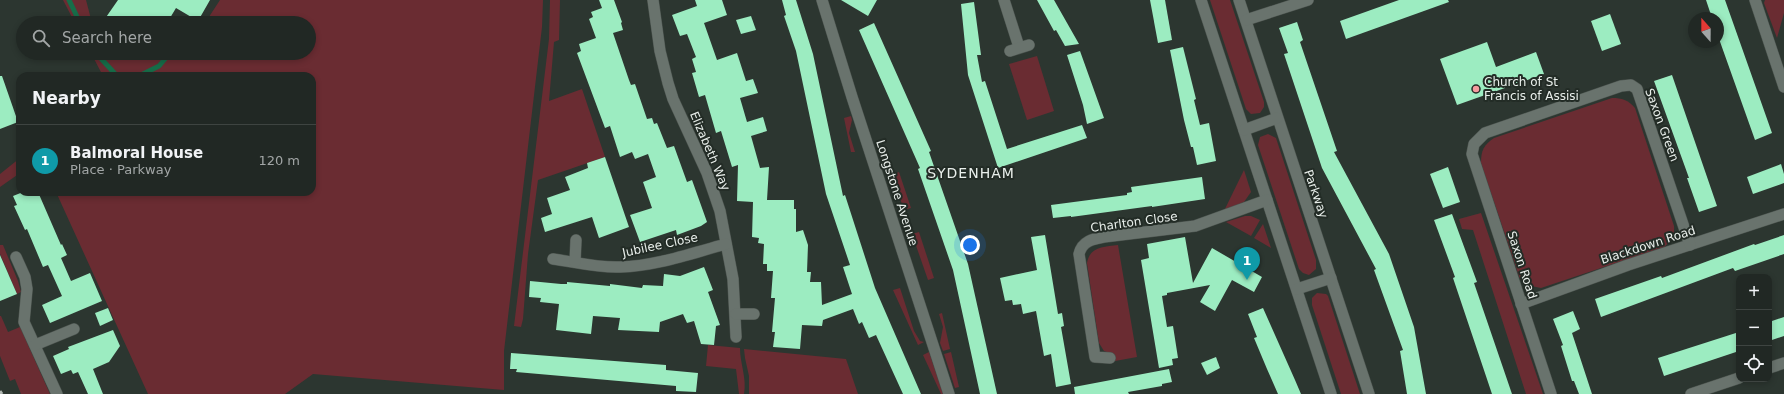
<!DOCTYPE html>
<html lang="en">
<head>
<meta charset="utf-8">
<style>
  :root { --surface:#212824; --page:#29302c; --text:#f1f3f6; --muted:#a2a6a6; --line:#3e4441; --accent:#d93025 }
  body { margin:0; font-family:"DejaVu Sans",sans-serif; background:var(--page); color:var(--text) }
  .controls { position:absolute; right:12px; bottom:12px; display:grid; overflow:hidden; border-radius:8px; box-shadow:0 2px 6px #0003 }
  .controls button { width:36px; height:36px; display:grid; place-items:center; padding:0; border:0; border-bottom:1px solid var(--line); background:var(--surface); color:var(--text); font:20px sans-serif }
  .compass { position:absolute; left:1688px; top:12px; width:36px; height:36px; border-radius:50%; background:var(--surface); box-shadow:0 2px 6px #0003; rotate:339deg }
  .you { position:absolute; left:970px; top:245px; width:14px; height:14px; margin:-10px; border:3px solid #fff; border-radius:50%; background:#1a73e8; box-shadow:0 0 0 6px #1a73e833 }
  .badge { display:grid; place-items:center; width:26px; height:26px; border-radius:50%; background:var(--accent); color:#fff; font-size:13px; font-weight:700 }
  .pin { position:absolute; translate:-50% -33px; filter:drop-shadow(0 1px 2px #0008) }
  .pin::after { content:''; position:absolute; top:21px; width:14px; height:12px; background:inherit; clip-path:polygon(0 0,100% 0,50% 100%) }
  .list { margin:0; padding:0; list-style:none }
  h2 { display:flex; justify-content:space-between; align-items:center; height:52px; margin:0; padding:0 16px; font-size:17px }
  h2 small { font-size:13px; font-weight:400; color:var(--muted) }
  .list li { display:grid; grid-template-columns:26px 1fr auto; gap:12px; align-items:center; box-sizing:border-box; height:72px; padding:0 16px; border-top:1px solid var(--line) }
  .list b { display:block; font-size:15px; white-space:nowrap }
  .list p { margin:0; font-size:13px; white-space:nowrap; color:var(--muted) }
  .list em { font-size:13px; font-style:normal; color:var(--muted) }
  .icon { flex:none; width:22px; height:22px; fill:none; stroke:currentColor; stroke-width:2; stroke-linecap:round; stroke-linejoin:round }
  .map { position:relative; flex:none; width:1784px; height:394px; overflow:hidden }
  .search { position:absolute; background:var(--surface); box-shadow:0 2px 6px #0003; left:16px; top:16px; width:300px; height:44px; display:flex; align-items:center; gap:10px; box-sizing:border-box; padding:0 14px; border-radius:22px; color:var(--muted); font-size:15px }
  .panel { position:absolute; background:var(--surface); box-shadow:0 2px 6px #0003; left:16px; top:72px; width:300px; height:124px; border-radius:12px }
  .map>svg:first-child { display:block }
  .green { fill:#6a2c32 }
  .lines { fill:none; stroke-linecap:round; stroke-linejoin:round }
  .stream { stroke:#176d49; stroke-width:5 }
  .building { fill:#9cecc1 }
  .minor-casing { stroke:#4c544f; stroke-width:12 }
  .minor { stroke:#69736d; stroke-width:11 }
  .rail { stroke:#b1b8b3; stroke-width:3; stroke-dasharray:5 5; stroke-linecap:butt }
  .poi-dot { fill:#f59b9f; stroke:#232c26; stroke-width:1.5 }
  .labels { text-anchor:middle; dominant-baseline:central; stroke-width:4; stroke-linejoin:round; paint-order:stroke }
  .poi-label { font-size:12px; fill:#e9efeb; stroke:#232c26; text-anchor:start }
  .street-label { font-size:12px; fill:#e9efeb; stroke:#232c26 }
  .quarter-label { font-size:14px; letter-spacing:1px; fill:#e9efeb; stroke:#232c26 }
</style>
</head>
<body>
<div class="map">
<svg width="1784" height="394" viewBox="0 0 1784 394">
  <rect width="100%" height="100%" fill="#2c3630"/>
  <g class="green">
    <path d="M63,0H86L92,23H75Z"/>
    <path d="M220,0H543L542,27L504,351V390L313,374L285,394H148L56,192H312V76H103L91,53H156L160,56L162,53H309V23H205Z"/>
    <path d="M550,0H560L559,40L554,42L549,101L582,89L605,157L538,180L528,254L523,319L521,327L514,326L549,39Z"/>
    <path d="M1210,0H1230L1264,102V107L1260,113L1251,114L1246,109Z"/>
    <path d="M1765,0H1784V13L1777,38L1764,3Z"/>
    <path d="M1037,56L1054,111L1027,120L1009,64Z"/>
    <path d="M1612,98C1622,98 1628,100 1635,108L1674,226C1675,236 1671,241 1664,247L1541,288L1526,285L1520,279L1481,163C1481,150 1484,145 1494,138Z"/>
    <path d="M851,116L852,120L849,133L855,152H851L844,118Z"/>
    <path d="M1268,134L1276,138L1316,260V269L1309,275L1303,273L1299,269L1258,145L1260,137Z"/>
    <path d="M20,158V173L0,187V174Z"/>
    <path d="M1244,170L1251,192L1244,202L1224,211Z"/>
    <path d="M899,172L911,208L904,210L892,175Z"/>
    <path d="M1481,213L1543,394H1526L1473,230L1462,229L1459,219Z"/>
    <path d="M1245,216H1251L1260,220L1251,236L1226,222Z"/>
    <path d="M1263,224L1271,248L1254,238Z"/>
    <path d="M919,232L934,278L928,280L912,234Z"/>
    <path d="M0,245H3L18,281L21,292L17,294L0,254Z"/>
    <path d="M1118,245L1137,357L1115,361V355L1104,351L1099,343L1087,263C1090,246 1104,247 1118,245Z"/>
    <path d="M900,288L914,331L920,341L924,342L918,345L893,290Z"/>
    <path d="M1317,293L1326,294L1328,296L1360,394H1341L1312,305V298Z"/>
    <path d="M942,313L950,349L943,351L940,343L943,327L939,314Z"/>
    <path d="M0,316H1L8,332L20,327L50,394H21L15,379L10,381L0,356Z"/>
    <path d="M708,345L740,348C740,364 747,378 744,394H739L736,369L706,366Z"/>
    <path d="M744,349L846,359L858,394H749V376L745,358Z"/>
    <path d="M929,352L943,394H941L923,355Z"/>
    <path d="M951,352L959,387L955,388L944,354Z"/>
  </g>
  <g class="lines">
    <g class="stream">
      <path d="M69,0L80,23"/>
      <path d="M96,53L117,76"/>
      <path d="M139,76L159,66L170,53"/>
    </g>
  </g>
  <g class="building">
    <path d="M118,0H210L198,21L176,8L167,23H102Z"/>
    <path d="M599,0H614L622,22L621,23L623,30L613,33L629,80L631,85L635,84L647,119L652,118L654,124L657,123L667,148L674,146L687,182L692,180L707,222L701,226L677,235L676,230L640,242L630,215L652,208L643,182L656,177L648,154L635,159L632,152L620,157L610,126L605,128L577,53L581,51L579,44L596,38L589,19L593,17L591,12L602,8Z"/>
    <path d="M695,0H722L727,15L704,23L717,60L737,53L746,81L753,79L758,93L740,98L747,122L763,117L767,131L751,136L760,168L769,167L767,200H794V209H796V232L803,230L808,245L807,272H811L810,282H821L822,305L852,294L843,267L850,265L826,194L796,51L784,16L786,15L782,0H796L813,54L843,196L845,195L875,288L921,394H903L876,335L869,338L862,322L859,324L853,309L823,320L822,326L802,325L800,349L773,347L775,332H772L775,298H771L773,271H767V264H763L764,244L758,243L759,238L752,237L753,202L737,201L738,165L732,167L721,131L716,133L705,95L699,97L692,73L696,72L692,59L696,57L687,34L680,36L672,15L697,6Z"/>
    <path d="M841,0H877L868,16Z"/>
    <path d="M1037,0H1054L1079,44L1065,46L1056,30L1054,31Z"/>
    <path d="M1150,0H1165L1172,40L1158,43Z"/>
    <path d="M1399,0H1448L1449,2L1346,39L1340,21Z"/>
    <path d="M1706,0H1725L1772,133L1755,140L1718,36V18H1712Z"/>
    <path d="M974,2L981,55H977L982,82L985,81L1007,149L1082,125L1087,138L998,168L968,75L961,4Z"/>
    <path d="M1610,14L1621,44L1602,51L1591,21Z"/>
    <path d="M751,16L756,30L741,34L736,20Z"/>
    <path d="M1297,22L1303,40L1300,42L1337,151L1334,152L1389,254L1414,327L1426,394H1407L1400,351L1403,350L1374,270L1376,269L1322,168L1284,54L1288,53L1279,28Z"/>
    <path d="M874,23L931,151L929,152L968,264L997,394H980L953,270L918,169L920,168L859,30Z"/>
    <path d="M1487,42L1496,67L1536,52L1544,74L1457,105L1440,59Z"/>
    <path d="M1183,47L1196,99L1194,100L1200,125L1209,123L1216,161L1197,165L1193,147H1191L1184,120L1170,50Z"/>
    <path d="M1080,51L1104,118L1087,124L1083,105L1067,55Z"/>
    <path d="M1672,75L1717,206L1699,212L1687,178H1689L1654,81Z"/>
    <path d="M0,76H2L18,122L0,129Z"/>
    <path d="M605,157L629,227L599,238L592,217L545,232L541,218L552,214L547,198L570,190L565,177L588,168L587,163Z"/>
    <path d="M1781,164L1784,174V183L1753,194L1747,177Z"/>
    <path d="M1448,167L1460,202L1443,208L1430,174Z"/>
    <path d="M1202,177L1205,199L1152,207V206L1071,217V216L1053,218L1051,205L1127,195V193L1132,192L1131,187Z"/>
    <path d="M23,192H38L61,245L62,244L67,255L61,258L71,281L90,273L102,301L50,323L42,305L62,296L48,265L43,267L27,229L25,230L14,206L17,205L13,196Z"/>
    <path d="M1452,214L1477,282L1474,283L1512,394H1492L1453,278L1455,277L1434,220Z"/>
    <path d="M1045,235L1058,314L1062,313L1064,326L1061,327L1071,384L1056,387L1051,354L1044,356L1036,311L1023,314L1021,304L1013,305L1012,300L1005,301L1000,278L1037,270L1031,237Z"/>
    <path d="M1784,235V254L1735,271L1733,268L1601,317L1595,299L1661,276L1662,278L1754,244L1755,245Z"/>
    <path d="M1185,237L1193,283L1212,248L1262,277L1254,292L1232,280L1215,311L1200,302L1210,285L1167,293V295L1162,296L1167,327L1173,326L1178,358L1172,359L1173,365L1159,368L1141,260L1149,258L1147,244Z"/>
    <path d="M0,255L17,294L0,301Z"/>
    <path d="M704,267L713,290L708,292L720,325L716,326L714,345L701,344L694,321L687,323L683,314L660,322L659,332L618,330L620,318L593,316L591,334L556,330L559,304L540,302L541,298L529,297L530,281L561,284H567V282L610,286V284L642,288L643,285L663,286L664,274L680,276Z"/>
    <path d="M108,308L113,320L100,326L95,313Z"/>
    <path d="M1263,308L1295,380L1301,394H1278L1267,369L1254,338L1257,337L1248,314Z"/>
    <path d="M1573,311L1580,329L1572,333L1592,394H1579L1574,381H1572L1561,346L1563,345L1553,319Z"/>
    <path d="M1784,317V336L1769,341V322Z"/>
    <path d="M113,330L120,346L109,362L93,369L103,394H88L78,372L73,374L71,370L61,374L53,356L69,349L68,347Z"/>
    <path d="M1739,332V351L1664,376L1658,358Z"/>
    <path d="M511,353L666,365V370L698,373L696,392L676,391V386L516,372L517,369H510Z"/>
    <path d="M1216,357L1220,368L1207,375L1201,363Z"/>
    <path d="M1169,369L1172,382L1162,384V386L1128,392L1129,394H1075L1074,387Z"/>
  </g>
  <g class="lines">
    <defs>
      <g id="minor">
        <path d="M653,0L660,51L668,83L673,99L707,173L720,211L733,279L736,337"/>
        <path d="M822,0L852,97L949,394"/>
        <path d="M1004,0L1019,47"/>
        <path d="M1201,0L1331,394"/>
        <path d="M1239,0L1369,394"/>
        <path d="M1755,0L1784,87"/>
        <path d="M1246,20L1308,0"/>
        <path d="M1010,51L1029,45"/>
        <path d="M1244,130L1277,118"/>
        <path d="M16,257L25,277L27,289L24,322L57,394"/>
        <path d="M553,259C575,262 598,268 620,267C656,266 692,253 726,244"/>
        <path d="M575,262L576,240"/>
        <path d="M1297,289L1331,278"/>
        <path d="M1521,304L1628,265L1784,214"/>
        <path d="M736,314H754"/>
        <path d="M35,345L74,329"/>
        <path d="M1110,358L1095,357L1079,254C1082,241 1093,239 1104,237L1195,226L1267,200"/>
        <path d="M1769,368L1784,363"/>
        <path d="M1551,394L1472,154L1474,144L1485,133L1621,86L1631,85L1637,89L1690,245"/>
        <path d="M1691,394L1739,378"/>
      </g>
    </defs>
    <use href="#minor" class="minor-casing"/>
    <use href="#minor" class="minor"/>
    <path class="rail" d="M0,391L2,394"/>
  </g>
  <circle class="poi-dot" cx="1476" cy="89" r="4"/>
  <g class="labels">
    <g class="poi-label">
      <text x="1484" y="82">Church of St<tspan x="1484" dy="14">Francis of Assisi</tspan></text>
    </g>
    <g class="street-label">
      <text transform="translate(1662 125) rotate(70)">Saxon Green</text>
      <text transform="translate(710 151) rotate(67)">Elizabeth Way</text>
      <text transform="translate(897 193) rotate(72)">Longstone Avenue</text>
      <text transform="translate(1316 194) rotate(71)">Parkway</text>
      <text transform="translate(1134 222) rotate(-8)">Charlton Close</text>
      <text transform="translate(660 245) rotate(-12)">Jubilee Close</text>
      <text transform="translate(1648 245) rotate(-18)">Blackdown Road</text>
      <text transform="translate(1522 265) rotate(72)">Saxon Road</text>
    </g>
    <g class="quarter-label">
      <text x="971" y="173">SYDENHAM</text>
    </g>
  </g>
</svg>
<div class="controls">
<button>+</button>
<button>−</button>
<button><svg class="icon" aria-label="locate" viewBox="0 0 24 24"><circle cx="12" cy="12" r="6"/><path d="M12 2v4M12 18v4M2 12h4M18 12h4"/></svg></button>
</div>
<svg class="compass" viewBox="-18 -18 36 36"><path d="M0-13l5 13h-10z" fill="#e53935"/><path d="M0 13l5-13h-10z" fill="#a2a6a6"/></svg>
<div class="you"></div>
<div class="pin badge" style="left:1247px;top:280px;background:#0f9aa8">1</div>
<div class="search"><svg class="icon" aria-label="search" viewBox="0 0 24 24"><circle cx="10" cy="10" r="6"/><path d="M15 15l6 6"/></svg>Search here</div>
<section class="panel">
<h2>Nearby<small></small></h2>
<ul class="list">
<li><span class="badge" style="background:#0f9aa8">1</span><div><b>Balmoral House</b><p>Place · Parkway</p></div><em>120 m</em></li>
</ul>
</section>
</div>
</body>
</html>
